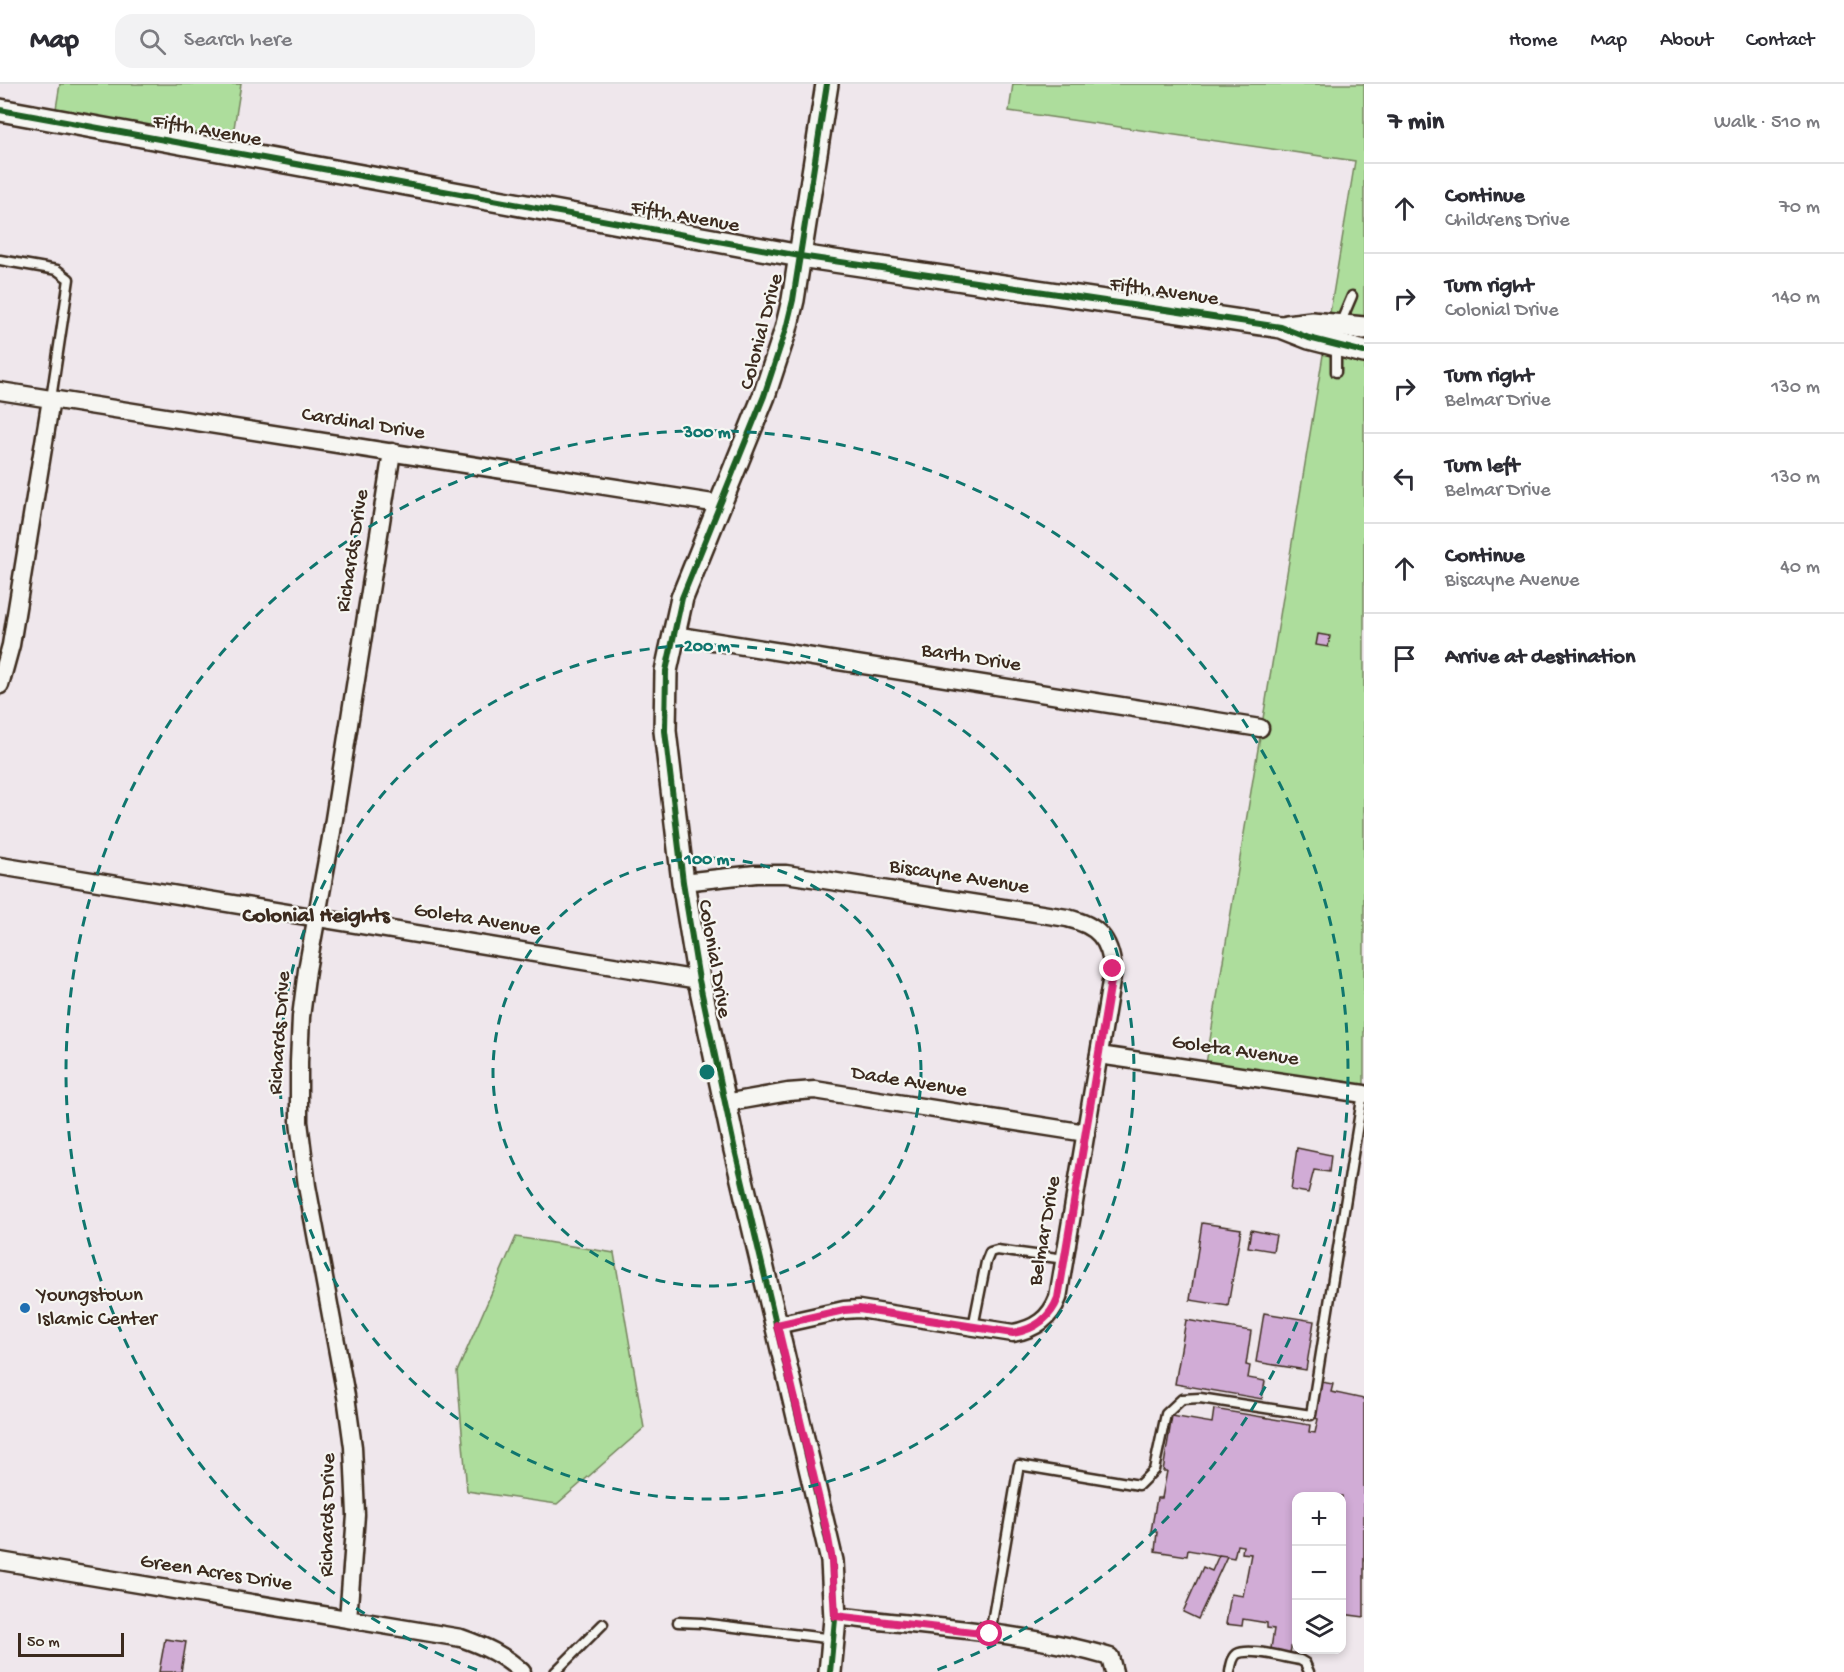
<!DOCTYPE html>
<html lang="en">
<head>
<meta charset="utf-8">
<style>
  :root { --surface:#fff; --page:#f2f2f3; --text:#2b2b33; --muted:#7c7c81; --line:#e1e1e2 }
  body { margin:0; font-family:"Gochi Hand",sans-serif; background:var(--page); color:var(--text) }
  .controls { position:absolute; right:18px; bottom:18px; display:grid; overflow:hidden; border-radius:12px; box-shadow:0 3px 9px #0003 }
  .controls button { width:54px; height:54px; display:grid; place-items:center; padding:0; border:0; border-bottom:2px solid var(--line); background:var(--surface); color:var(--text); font:30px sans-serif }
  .scale { position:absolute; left:18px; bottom:15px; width:106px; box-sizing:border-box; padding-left:6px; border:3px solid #3b2a1e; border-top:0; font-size:16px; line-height:21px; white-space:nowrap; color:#3b2a1e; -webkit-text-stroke:4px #f6f6f2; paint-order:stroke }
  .stop { position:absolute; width:18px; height:18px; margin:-14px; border:4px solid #db2777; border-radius:50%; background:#fff }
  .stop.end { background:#db2777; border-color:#fff; box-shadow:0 2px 6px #0008 }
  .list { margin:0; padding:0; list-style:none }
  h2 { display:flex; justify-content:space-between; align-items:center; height:78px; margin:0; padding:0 24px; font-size:26px }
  h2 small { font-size:20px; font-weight:400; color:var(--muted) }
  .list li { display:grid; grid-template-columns:39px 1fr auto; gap:18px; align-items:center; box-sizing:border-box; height:90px; padding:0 24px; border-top:2px solid var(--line) }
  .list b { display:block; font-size:22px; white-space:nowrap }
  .list p { margin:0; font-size:20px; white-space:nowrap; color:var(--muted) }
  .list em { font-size:20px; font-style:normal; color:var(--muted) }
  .icon { flex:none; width:33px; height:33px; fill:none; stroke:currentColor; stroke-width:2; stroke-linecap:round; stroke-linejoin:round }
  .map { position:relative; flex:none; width:1364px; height:1588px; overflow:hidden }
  header { display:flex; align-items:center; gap:36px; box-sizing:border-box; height:84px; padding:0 30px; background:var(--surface); border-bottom:2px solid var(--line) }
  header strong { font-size:28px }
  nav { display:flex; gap:33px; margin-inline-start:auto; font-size:21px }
  .search { width:420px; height:54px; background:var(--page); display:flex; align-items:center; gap:15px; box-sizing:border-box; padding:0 21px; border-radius:18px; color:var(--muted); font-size:22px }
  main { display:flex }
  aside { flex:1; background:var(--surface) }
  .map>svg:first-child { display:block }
  .green { fill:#addd9c; stroke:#74845d; stroke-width:1.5 }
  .building { fill:#d1acd6; stroke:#3b2a1e; stroke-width:1.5 }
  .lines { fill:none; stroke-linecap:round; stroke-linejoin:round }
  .service-casing { stroke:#3b2a1e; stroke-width:13 }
  .minor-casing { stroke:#3b2a1e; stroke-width:21 }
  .tertiary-casing { stroke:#3b2a1e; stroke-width:26 }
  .service { stroke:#f6f6f2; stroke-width:8 }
  .minor { stroke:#f6f6f2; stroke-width:16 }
  .tertiary { stroke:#f6f6f2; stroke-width:21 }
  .cycleway-casing { stroke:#f6f6f2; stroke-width:10 }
  .cycleway { stroke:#1b5e20; stroke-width:6 }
  .route { stroke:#db2777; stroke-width:8 }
  .ring { fill:none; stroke:#0f766e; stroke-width:3; stroke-dasharray:10 8 }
  .poi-dot { fill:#1f6fb2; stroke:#f6f6f2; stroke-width:2 }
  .labels { text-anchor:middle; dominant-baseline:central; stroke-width:4.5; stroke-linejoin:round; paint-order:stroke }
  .street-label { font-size:21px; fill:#3b2a1e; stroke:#f6f6f2 }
  .poi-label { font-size:21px; fill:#3b2a1e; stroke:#f6f6f2; text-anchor:start }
  .neighbourhood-label { font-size:22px; font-weight:bold; fill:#3b2a1e; stroke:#f6f6f2 }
  .centre { fill:#0f766e; stroke:#f6f6f2; stroke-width:3 }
  .ring-label { font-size:18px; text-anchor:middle; font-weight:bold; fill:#0f766e; stroke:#f6f6f2; stroke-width:4.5; stroke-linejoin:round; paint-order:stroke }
</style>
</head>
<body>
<header>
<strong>Map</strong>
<div class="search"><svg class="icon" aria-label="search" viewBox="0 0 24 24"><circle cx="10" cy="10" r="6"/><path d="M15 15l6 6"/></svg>Search here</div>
<nav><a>Home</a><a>Map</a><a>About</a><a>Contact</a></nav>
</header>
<main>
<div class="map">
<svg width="1364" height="1588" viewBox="0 0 1364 1588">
  <rect width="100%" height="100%" fill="#efe7ec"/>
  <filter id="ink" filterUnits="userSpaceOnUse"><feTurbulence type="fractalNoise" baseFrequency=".0167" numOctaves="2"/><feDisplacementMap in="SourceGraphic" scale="12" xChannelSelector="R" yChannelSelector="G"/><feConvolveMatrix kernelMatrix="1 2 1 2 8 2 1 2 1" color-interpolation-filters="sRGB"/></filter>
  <g filter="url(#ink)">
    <g class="green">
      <path d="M60,0H241L230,69L54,37Z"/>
      <path d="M1013,0H1364V1010L1205,986L1355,77L1009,27Z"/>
      <path d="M516,1153L614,1169L644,1344L557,1420L467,1407L457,1288Z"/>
    </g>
    <g class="building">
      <path d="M1318,550L1330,552L1328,563L1316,561Z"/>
      <path d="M1297,1064L1331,1071L1329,1088L1314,1086L1308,1109L1291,1106Z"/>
      <path d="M1202,1139L1241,1145L1228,1222L1190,1216Z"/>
      <path d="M1251,1146L1276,1151L1273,1167L1248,1163Z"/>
      <path d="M1264,1229L1314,1237L1306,1286L1256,1278Z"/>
      <path d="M1186,1236L1251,1247L1246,1281L1250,1282L1248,1294L1265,1297L1262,1315L1175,1300Z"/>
      <path d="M1321,1298L1333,1300L1331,1308L1364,1315V1533L1342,1530V1412H1296V1560L1292,1559L1289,1574L1270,1571L1274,1545L1267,1544V1539L1243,1535L1242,1542L1226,1540L1231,1510L1243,1512L1251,1470L1242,1469L1243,1462L1237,1461L1234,1474L1188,1466L1187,1472L1155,1467L1157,1448L1151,1447L1157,1414H1162L1167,1387H1163L1172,1332L1212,1339L1214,1325L1310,1341L1309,1348L1315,1349L1318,1335L1315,1334Z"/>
      <path d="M1219,1471L1227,1472L1198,1535L1183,1528L1203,1483L1212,1487Z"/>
      <path d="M165,1555L186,1558L181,1588H159Z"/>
    </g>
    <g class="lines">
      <defs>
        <g id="service">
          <path d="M0,176L57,186L69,195L51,315"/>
          <path d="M1340,240L1352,212"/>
          <path d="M1336,288V262"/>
          <path d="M973,1243L986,1178L990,1168L997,1166L1065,1175"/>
          <path d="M678,1538L701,1539L834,1555"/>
          <path d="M990,1550L1019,1381L1139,1401L1154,1386L1166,1330L1182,1315L1200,1314L1311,1331L1363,1009"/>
          <path d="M555,1588L603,1540"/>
          <path d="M1230,1588C1231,1582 1232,1574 1237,1570C1249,1563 1286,1574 1300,1576L1305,1579L1309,1588"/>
        </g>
        <g id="minor">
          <path d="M0,307L719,420"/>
          <path d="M674,551L1260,644"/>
          <path d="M0,601L11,561L51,315"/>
          <path d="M0,782L699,896"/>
          <path d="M683,798L756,790H786L1067,834C1097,841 1110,854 1113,886L1058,1214C1050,1235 1035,1245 1013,1249L859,1225L844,1226L777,1241"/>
          <path d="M1099,971L1364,1010"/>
          <path d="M725,1019L788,1008L815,1006L1086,1049"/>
          <path d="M0,1477L461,1554C484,1562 504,1571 522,1588"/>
          <path d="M835,1532C926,1543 1022,1547 1110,1573L1114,1588"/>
          <path d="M348,1535L356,1431L353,1363L346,1312L307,1102L299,1038V978L301,933L307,886L331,754L392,368"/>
        </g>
        <g id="tertiary">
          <path d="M827,0L793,216L786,245L764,312L682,514L666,587L665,647L683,798L699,896L735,1066L832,1477L835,1535L830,1588"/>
          <path d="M0,26L800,172L1281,243L1309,254L1364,268"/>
          <path d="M1287,242L1312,239L1364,244"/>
        </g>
      </defs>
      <use href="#service" class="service-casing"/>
      <use href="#minor" class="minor-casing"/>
      <use href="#tertiary" class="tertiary-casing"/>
      <use href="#service" class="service"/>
      <use href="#minor" class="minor"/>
      <use href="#tertiary" class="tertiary"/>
      <defs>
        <g id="cycleway">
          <path d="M827,0L793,216L786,245L764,312L682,514L666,587L665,647L683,798L699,896L735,1066L832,1477L835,1535L830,1588"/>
          <path d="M0,26L800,172L1281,243L1309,254L1364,268"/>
        </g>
      </defs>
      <use href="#cycleway" class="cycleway-casing"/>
      <use href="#cycleway" class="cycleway"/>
    </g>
  </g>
  <g class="lines" filter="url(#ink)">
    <path class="route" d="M990,1550L835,1532L832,1477L827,1449L777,1241L844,1226L859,1225L1013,1249C1035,1245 1050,1235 1058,1214L1113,885"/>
  </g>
  <g class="ring">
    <circle cx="707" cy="988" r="214"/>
    <circle cx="707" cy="988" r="427"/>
    <path d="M477 1586A641 641 0 1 1 937 1586"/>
  </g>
  <circle class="poi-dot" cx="25" cy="1224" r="6"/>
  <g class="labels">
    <g class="street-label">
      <text transform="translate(207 48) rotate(10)">Fifth Avenue</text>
      <text transform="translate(685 134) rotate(10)">Fifth Avenue</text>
      <text transform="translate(1164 209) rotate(8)">Fifth Avenue</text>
      <text transform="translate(763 248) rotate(-75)">Colonial Drive</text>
      <text transform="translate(363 341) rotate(9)">Cardinal Drive</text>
      <text transform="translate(354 467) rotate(-81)">Richards Drive</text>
      <text transform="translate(971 575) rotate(9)">Barth Drive</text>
      <text transform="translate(959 794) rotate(9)">Biscayne Avenue</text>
      <text transform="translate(477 837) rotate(9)">Goleta Avenue</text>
      <text transform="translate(713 875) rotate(80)">Colonial Drive</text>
      <text transform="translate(281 949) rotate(-86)">Richards Drive</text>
      <text transform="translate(1235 968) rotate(8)">Goleta Avenue</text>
      <text transform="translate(909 999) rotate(9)">Dade Avenue</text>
      <text transform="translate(1046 1147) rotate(-80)">Belmar Drive</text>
      <text transform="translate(329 1431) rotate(-89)">Richards Drive</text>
      <text transform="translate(216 1490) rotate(9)">Green Acres Drive</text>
    </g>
    <g class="poi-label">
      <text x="37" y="1212">Youngstown<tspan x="37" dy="24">Islamic Center</tspan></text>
    </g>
    <g class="neighbourhood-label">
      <text x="316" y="833">Colonial Heights</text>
    </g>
  </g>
  <circle cx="707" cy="988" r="9" class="centre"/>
  <g class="ring-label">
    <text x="707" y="353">300 m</text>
    <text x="707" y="567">200 m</text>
    <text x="707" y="780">100 m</text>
  </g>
</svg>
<div class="controls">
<button>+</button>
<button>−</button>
<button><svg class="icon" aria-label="layers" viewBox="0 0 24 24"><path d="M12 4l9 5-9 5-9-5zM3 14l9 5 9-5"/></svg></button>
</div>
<div class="scale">50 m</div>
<div class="stop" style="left:990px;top:1550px"></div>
<div class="stop end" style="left:1113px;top:885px"></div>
</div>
<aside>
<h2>7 min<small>Walk · 510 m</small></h2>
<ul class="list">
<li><svg class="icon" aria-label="ahead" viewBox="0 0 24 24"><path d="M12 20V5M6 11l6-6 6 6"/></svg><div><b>Continue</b><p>Childrens Drive</p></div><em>70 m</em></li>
<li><svg class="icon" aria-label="right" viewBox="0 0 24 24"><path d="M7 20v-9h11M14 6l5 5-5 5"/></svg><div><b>Turn right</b><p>Colonial Drive</p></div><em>140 m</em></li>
<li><svg class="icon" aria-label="right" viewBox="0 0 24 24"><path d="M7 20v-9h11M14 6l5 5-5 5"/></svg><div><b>Turn right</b><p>Belmar Drive</p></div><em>130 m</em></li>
<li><svg class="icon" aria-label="left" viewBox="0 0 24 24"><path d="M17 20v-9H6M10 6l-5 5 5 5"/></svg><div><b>Turn left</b><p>Belmar Drive</p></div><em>130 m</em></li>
<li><svg class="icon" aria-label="ahead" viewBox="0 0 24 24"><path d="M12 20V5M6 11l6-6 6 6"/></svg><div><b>Continue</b><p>Biscayne Avenue</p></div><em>40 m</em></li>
<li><svg class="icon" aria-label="arrive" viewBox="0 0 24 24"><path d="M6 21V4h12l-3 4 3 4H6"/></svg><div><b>Arrive at destination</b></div></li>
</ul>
</aside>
</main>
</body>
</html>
